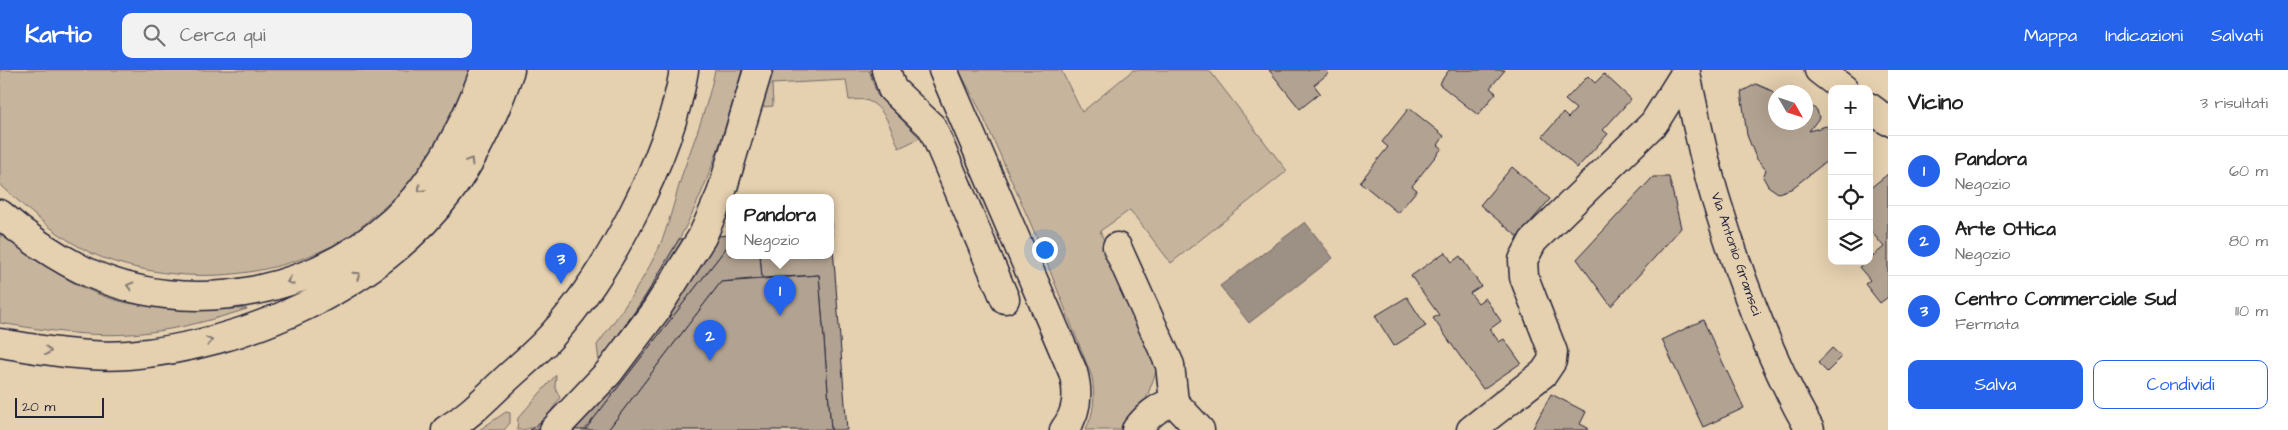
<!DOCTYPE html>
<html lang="it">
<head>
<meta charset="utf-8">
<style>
  :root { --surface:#fff; --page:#f2f2f2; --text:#222; --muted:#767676; --line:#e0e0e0; --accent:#2563eb }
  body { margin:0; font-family:"Architects Daughter",sans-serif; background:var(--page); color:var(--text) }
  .controls { position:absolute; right:15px; top:15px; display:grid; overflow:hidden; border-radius:10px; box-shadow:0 5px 20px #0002 }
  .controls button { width:45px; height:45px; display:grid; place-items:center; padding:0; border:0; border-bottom:1px solid var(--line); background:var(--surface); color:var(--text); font:25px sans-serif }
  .compass { position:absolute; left:1768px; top:15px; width:45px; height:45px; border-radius:50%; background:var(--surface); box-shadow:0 5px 20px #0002; rotate:129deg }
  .scale { position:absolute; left:15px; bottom:12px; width:89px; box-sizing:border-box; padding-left:5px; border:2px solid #22223b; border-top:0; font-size:14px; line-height:18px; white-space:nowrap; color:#22223b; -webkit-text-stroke:4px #e5d0af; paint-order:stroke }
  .you { position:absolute; left:1044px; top:179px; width:18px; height:18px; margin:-12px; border:4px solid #fff; border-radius:50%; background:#1a73e8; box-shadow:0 0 0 8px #1a73e833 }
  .badge { display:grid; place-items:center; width:32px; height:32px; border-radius:50%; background:var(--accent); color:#fff; font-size:16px; font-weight:700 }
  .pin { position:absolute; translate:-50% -41px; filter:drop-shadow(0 1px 2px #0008) }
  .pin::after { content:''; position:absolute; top:26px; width:18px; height:15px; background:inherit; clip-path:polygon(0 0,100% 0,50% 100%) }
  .popup { position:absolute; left:726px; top:124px; width:108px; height:65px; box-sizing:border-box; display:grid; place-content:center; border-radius:10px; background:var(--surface); filter:drop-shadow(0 1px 4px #0005); font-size:16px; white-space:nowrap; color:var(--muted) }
  .popup b { font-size:19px; color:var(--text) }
  .popup::after { content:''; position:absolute; left:50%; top:100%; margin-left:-10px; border:10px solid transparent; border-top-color:var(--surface) }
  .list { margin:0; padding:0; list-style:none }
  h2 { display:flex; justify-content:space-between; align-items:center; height:65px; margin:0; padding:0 20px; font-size:21px }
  h2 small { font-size:16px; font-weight:400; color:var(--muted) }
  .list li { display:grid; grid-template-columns:32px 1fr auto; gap:15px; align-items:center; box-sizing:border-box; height:70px; padding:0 20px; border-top:1px solid var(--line) }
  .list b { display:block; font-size:19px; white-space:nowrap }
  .list p { margin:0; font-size:16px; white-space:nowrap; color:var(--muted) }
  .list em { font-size:16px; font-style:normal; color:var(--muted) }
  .actions { display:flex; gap:10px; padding:15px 20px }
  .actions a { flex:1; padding:11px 0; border:1px solid var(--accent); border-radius:10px; text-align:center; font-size:18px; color:var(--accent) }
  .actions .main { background:var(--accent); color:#fff }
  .icon { flex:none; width:28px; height:28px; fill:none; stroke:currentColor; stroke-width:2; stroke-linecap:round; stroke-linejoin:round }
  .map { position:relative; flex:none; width:1888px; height:360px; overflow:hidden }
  header { display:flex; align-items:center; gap:30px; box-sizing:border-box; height:70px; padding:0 25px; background:var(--accent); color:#fff }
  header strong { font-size:24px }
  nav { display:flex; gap:28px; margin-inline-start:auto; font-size:18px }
  .search { width:350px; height:45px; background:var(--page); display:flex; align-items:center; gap:12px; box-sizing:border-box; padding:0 18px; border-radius:10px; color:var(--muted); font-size:19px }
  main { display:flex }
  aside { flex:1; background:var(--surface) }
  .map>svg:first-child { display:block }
  .green { fill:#c6b49c; stroke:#746b6c }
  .water { fill:#9d9084; stroke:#6c6467 }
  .building { fill:#b2a291; stroke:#22223b }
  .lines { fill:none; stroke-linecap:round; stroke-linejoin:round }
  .minor-casing { stroke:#22223b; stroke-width:31 }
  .major-casing { stroke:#22223b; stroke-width:31 }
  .highway-casing { stroke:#22223b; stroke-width:31 }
  .minor { stroke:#e5d0af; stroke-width:28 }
  .major { stroke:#e5d0af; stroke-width:28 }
  .highway { stroke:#e5d0af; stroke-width:28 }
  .oneway { stroke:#847975 }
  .labels { text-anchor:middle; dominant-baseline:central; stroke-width:4.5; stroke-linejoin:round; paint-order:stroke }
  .street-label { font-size:14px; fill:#22223b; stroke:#e5d0af }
</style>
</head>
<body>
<header>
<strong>Kartio</strong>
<div class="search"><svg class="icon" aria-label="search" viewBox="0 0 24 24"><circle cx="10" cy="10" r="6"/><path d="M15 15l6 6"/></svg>Cerca qui</div>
<nav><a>Mappa</a><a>Indicazioni</a><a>Salvati</a></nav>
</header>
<main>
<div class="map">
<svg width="1888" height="360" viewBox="0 0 1888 360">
  <rect width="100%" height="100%" fill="#e5d0af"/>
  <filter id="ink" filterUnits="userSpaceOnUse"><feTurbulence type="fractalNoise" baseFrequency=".02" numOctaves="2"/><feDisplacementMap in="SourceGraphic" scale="10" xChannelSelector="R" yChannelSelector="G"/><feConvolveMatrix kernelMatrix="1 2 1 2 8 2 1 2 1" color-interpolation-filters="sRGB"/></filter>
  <g filter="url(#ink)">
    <g class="green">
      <path d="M0,0H471C460,34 442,73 419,101C406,119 387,135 370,149C363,155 356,163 347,168C297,196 243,208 187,205C155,203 120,196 91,183C58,167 30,142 3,117L0,113Z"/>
      <path d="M715,0H742C727,52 712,105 687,154C663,203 631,247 599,292L597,275C621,242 647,207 663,168C671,147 676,124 683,102C695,68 708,35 715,0Z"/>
      <path d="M772,0H869L877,25L920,68L899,78C892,62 885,35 865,30C861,29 854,30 849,30L846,10L772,14L773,36L762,37V30Z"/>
      <path d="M959,0H1061L1082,42L1133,0H1209L1287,101L1171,193L1130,140L1100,161L1158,297L1146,329L1122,360H1085C1095,344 1095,325 1092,307L1037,168L982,44Z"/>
      <path d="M0,159C39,194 86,228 140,235C175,239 211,238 247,239C215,249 183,258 150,262C100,269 49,261 0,253Z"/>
      <path d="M556,305L555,317L560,328C547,346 541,360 517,360L518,348Z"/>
      <path d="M506,342L510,343V353L504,360H479Z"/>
    </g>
    <path class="water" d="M1305,152L1333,188L1249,253L1220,216Z"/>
    <g class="building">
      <path d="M1269,0H1326L1329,3L1314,15L1320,23L1300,39Z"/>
      <path d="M1449,0H1505L1490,18L1496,23L1478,45L1439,14Z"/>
      <path d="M1604,4L1631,29L1603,60L1608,64L1577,98L1543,66L1563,43L1568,48L1576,39L1565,30L1588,6L1595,13Z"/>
      <path d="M1756,14L1770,20L1776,26V52H1806V33L1817,40L1819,48L1809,61L1826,56L1832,62V87L1791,119L1778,123L1768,116L1763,107L1766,100L1756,88L1747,65L1741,22Z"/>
      <path d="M1409,38L1444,66L1438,75L1442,78L1412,116L1417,120L1398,143L1360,112L1388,77L1382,72Z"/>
      <path d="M1512,97L1550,129L1518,167L1480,135Z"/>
      <path d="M1888,104V227L1880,233L1865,214L1870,210L1859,197L1869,191V189L1884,177L1869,159V119Z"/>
      <path d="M1653,107H1669L1681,158L1611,236L1577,189Z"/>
      <path d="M830,152H831L847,360H831L819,205L762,208L760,185H830Z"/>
      <path d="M730,165V173L585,360H530L544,349L599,292L644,229L679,169Z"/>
      <path d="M730,173V185H760L762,208L721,212L608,360H585Z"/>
      <path d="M1445,182L1452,192L1460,186L1481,216L1470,223L1478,233L1485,228L1501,251L1490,259L1499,272L1504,269L1521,293L1483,319L1433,248L1439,245L1411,206Z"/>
      <path d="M819,205L831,360H608L721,212Z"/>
      <path d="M1407,227L1426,256L1394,276L1375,246Z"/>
      <path d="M1703,250L1744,338L1703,357L1662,270Z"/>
      <path d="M1832,278L1842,287L1827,302L1818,293Z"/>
      <path d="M1551,324L1586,342L1580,354L1588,358L1587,360H1532Z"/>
    </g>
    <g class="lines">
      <defs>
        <g id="minor">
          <path d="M886,0L892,19L932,57L1005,229"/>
          <path d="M943,0L1073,302C1079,323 1078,342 1064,360"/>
          <path d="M1819,0L1844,19"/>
          <path d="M1869,37L1888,51"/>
          <path d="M1117,177L1170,295L1174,332L1200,360"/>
          <path d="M446,360C469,346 485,329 504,311C517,299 531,287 543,275C605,211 670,88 684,0"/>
          <path d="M554,360L609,302L656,240L702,167L721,124L758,0"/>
          <path d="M1136,360C1147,346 1157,337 1174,332"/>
          <path d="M1471,360L1544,303L1552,291L1553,282L1524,207L1523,190L1533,171L1654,53L1686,2"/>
        </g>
        <path id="major" d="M1685,0C1695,43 1703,88 1716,130C1740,209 1769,288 1810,360"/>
        <g id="highway">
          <path d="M0,144C25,166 51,184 81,199C189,253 329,223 410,134C445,94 467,49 485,0"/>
          <path d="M0,273C42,280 85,288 128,285C244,276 379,217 450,121C477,84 495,43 510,0"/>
        </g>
      </defs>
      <use href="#minor" class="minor-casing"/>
      <use href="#major" class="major-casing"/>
      <use href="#highway" class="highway-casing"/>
      <use href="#minor" class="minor"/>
      <use href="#major" class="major"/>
      <use href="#highway" class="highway"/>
    </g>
    <defs><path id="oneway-chevron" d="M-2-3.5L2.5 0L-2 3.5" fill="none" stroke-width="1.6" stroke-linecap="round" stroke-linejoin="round" transform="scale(1.25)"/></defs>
    <g class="oneway">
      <use href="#oneway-chevron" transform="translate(470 91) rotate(-59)"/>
      <use href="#oneway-chevron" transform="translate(421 119) rotate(130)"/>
      <use href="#oneway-chevron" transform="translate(357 205) rotate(-34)"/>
      <use href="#oneway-chevron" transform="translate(290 211) rotate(161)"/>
      <use href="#oneway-chevron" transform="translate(130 216) rotate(-165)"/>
      <use href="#oneway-chevron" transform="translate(209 271) rotate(-12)"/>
      <use href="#oneway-chevron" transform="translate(48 281) rotate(7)"/>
    </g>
  </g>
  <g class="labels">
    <g class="street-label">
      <text transform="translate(1736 184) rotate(71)">Via Antonio Gramsci</text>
    </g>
  </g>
</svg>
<div class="controls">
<button>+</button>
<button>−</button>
<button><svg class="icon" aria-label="locate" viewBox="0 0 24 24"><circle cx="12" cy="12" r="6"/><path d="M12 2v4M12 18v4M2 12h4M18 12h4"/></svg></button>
<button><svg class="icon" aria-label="layers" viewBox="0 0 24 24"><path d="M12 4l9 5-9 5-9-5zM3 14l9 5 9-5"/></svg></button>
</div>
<svg class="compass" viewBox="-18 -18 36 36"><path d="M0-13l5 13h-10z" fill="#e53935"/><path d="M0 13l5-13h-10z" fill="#767676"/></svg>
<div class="scale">20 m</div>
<div class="you"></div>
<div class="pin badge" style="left:780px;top:246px">1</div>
<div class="popup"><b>Pandora</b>Negozio</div>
<div class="pin badge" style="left:710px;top:291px">2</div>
<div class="pin badge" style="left:561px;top:214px">3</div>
</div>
<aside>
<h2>Vicino<small>3 risultati</small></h2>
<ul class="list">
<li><span class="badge">1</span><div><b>Pandora</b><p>Negozio</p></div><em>60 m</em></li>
<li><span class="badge">2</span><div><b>Arte Ottica</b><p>Negozio</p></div><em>80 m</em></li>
<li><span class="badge">3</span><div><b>Centro Commerciale Sud</b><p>Fermata</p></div><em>110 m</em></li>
</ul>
<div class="actions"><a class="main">Salva</a><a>Condividi</a></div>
</aside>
</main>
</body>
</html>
